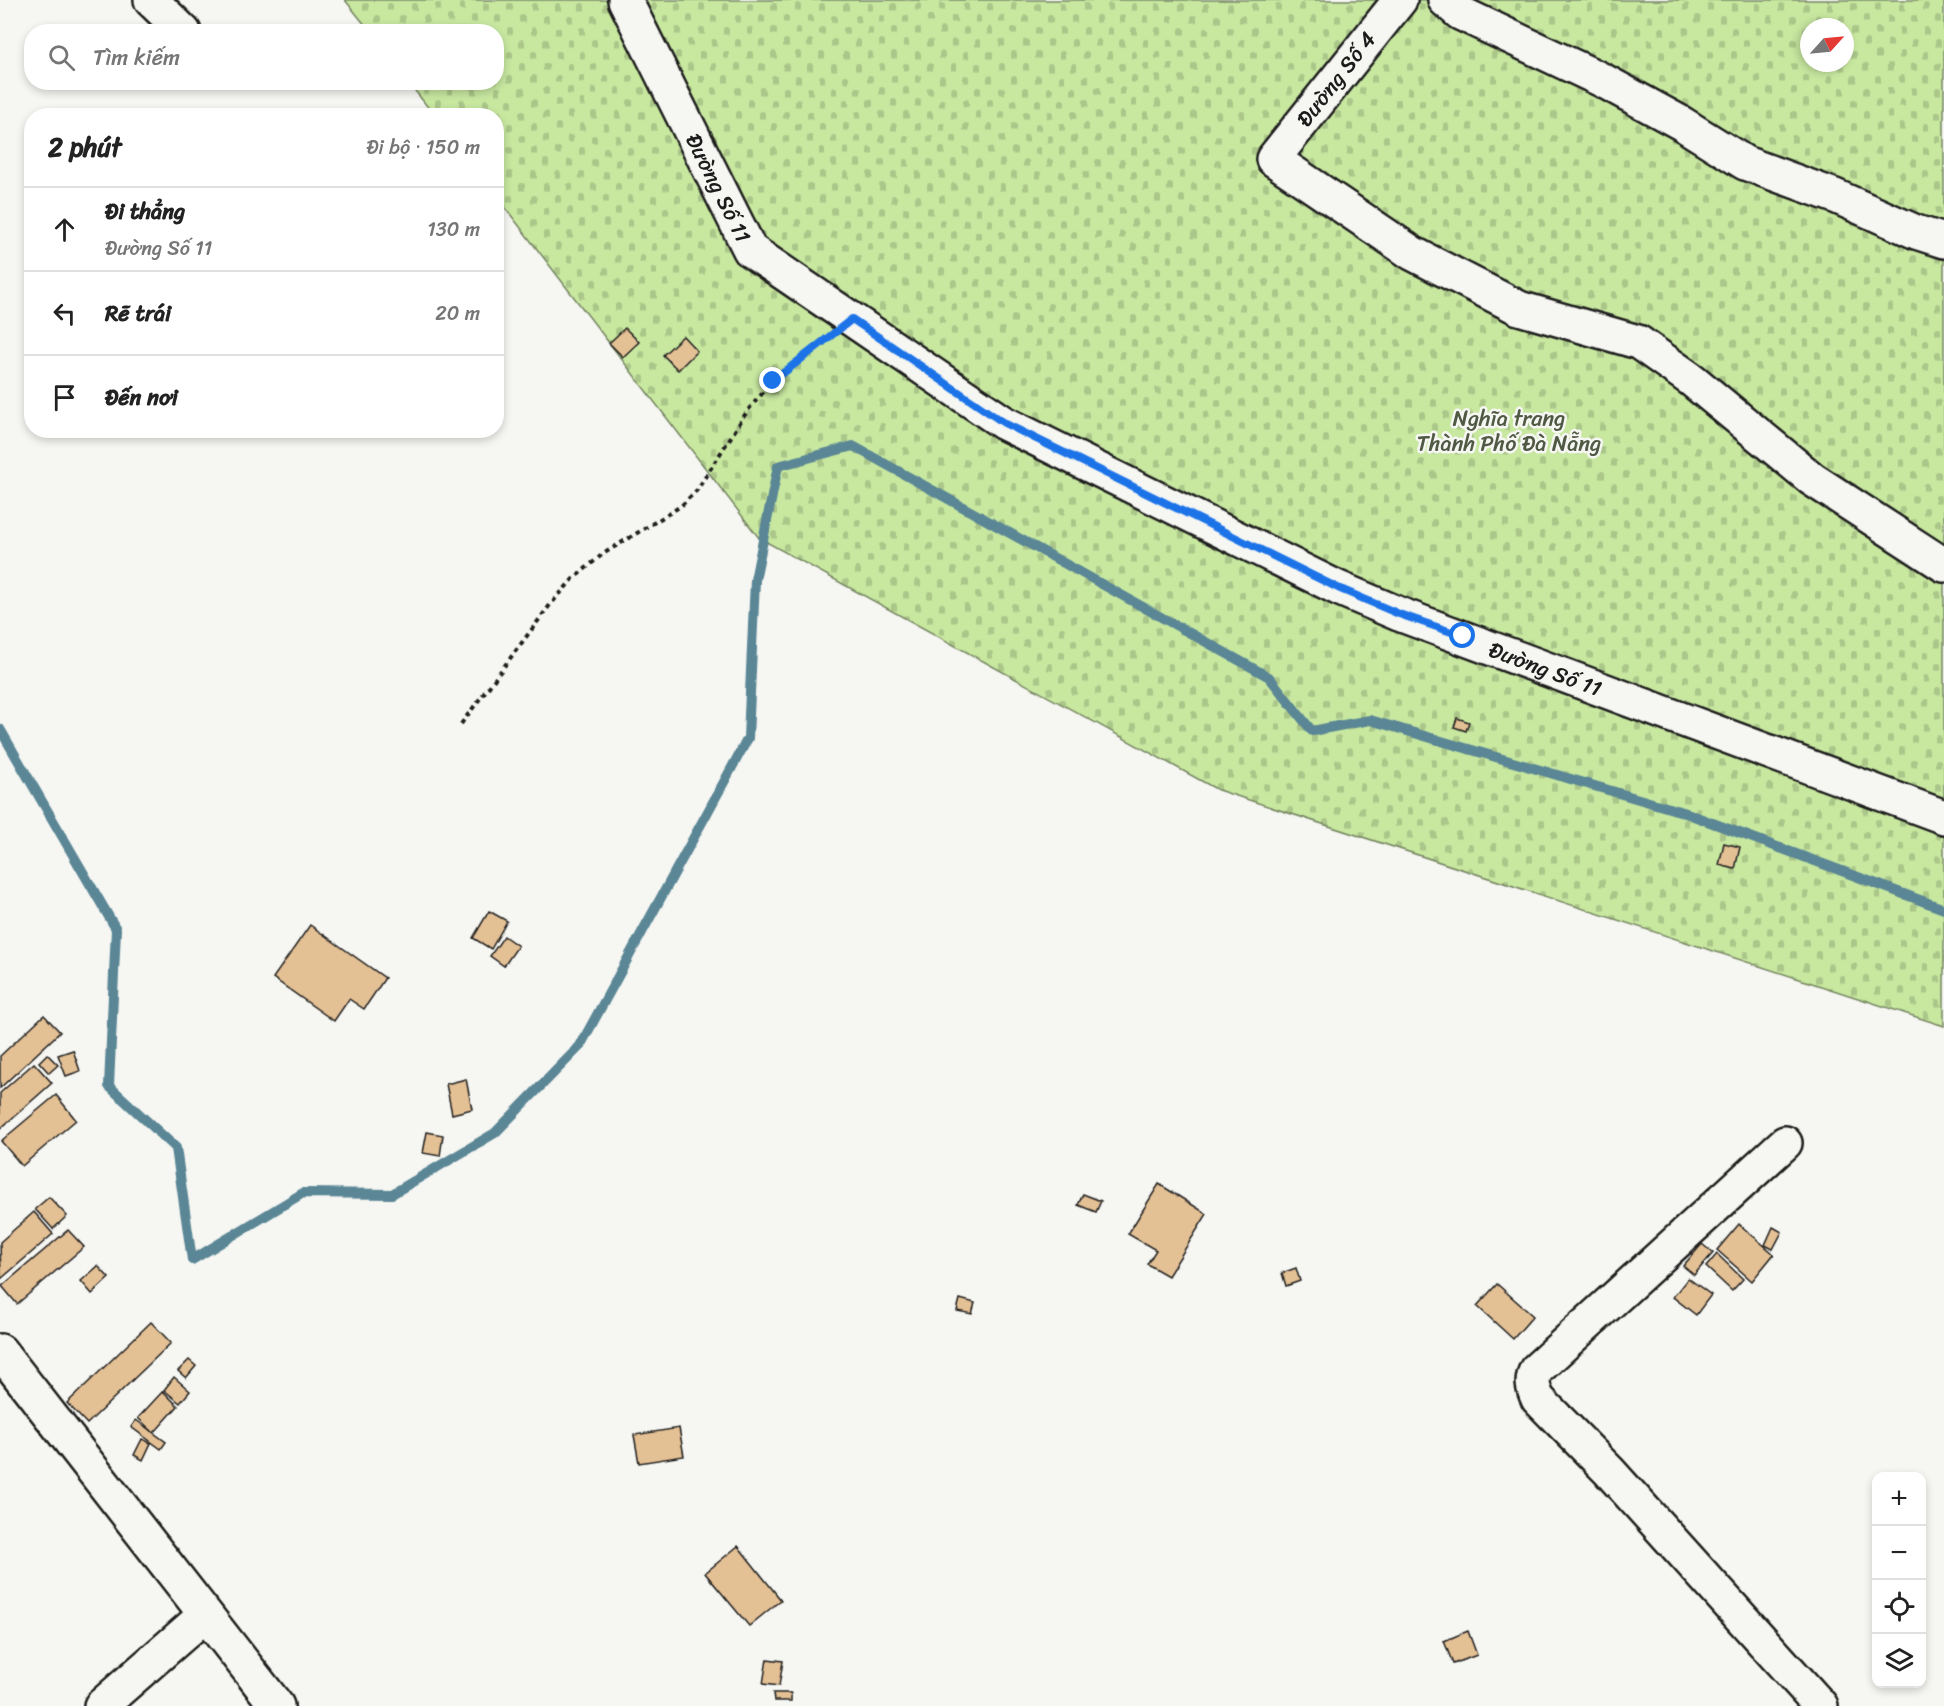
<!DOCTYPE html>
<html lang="vi">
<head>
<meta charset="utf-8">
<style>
  :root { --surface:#fff; --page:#f2f2f2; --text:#222; --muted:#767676; --line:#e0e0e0 }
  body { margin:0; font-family:Sriracha,sans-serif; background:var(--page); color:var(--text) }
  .controls { position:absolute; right:18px; bottom:18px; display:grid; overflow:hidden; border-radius:12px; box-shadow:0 3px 9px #0003 }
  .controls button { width:54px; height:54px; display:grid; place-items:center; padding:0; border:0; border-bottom:2px solid var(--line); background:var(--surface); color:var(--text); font:30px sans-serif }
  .compass { position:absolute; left:1800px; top:18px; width:54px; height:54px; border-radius:50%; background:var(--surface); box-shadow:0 3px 9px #0003; rotate:63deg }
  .stop { position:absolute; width:18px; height:18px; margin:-14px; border:4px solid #1a73e8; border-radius:50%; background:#fff }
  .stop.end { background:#1a73e8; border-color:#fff; box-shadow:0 2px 6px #0008 }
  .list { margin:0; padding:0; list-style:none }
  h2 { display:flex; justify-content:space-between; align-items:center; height:78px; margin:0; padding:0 24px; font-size:26px }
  h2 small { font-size:20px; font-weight:400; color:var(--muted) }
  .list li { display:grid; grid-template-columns:39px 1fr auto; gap:18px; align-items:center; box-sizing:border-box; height:84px; padding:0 24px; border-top:2px solid var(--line) }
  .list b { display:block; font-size:22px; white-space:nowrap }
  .list p { margin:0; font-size:20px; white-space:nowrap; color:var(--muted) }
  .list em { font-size:20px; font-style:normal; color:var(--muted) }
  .icon { flex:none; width:33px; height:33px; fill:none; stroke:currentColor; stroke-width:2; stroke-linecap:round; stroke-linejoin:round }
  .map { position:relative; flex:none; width:1944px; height:1706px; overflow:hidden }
  .search { position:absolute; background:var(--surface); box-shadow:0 3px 9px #0003; left:24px; top:24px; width:480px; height:66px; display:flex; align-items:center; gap:15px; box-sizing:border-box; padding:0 21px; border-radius:24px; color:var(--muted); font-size:22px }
  .panel { position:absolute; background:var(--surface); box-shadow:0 3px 9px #0003; left:24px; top:108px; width:480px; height:330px; border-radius:24px }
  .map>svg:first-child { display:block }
  .cemetery { fill:url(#cemetery-stones); stroke:#72825e; stroke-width:1.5; fill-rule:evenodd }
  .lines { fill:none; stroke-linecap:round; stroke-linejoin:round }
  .stream { stroke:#5a8695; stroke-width:10 }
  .building { fill:#e4c095; stroke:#1c1c1c; stroke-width:1.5 }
  .minor-casing { stroke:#1c1c1c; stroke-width:38 }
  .path { stroke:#1c1c1c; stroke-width:4; stroke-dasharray:4.5 4.5; stroke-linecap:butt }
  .minor { stroke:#f6f6f2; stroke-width:33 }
  .route { stroke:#1a73e8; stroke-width:8 }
  .labels { text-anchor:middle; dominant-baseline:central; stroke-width:5; stroke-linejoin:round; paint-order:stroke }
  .street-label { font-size:22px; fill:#1c1c1c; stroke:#f6f6f2 }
  .park-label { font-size:22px; fill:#505944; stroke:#f6f6f2 }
</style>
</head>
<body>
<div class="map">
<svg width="1944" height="1706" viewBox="0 0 1944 1706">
  <defs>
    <pattern id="cemetery-stones" width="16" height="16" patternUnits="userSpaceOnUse" patternTransform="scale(1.5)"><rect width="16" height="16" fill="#c8e8a0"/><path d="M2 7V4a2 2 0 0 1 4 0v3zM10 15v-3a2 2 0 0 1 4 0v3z" fill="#abc689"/></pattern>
  </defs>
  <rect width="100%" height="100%" fill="#f6f6f2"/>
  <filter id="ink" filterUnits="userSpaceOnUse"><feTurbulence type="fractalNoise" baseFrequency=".0167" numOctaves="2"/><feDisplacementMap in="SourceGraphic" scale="12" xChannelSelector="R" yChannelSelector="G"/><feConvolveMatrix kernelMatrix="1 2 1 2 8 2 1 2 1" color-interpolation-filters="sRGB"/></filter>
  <g filter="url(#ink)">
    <path class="cemetery" d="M345,0H1944V1026L1218,790L759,538L497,197L496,116L434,115L409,83L496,82V32L370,31ZM1809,27H1845V63H1809Z"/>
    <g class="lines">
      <path class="stream" d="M0,729L116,929L109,1086L176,1148L192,1260L303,1193L392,1194L495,1133L580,1046L748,738L755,580L778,466L853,446L1269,677L1312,731L1370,720L1683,812L1944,909"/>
    </g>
    <g class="building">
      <path d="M625,328L639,342L623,357L609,343Z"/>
      <path d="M683,336L697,351L678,370L663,355Z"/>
      <path d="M1457,718L1469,722L1466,731L1454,727Z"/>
      <path d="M1724,843L1740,847L1735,869L1719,865Z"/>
      <path d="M489,911L507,921L491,949L473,938Z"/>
      <path d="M310,925L385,978L364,1009L349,999L334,1021L273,978Z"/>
      <path d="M504,936L518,946L504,966L490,956Z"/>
      <path d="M44,1015L60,1032L0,1088V1056Z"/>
      <path d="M73,1050L80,1071L66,1076L58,1055Z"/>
      <path d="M47,1054L58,1065L49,1073L39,1062Z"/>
      <path d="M34,1063L52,1083L0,1129V1093Z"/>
      <path d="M466,1079L472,1109L452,1114L446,1084Z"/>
      <path d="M56,1095L76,1120L22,1166L1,1141Z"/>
      <path d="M427,1132L443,1135L440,1156L423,1153Z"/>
      <path d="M1159,1184L1207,1214L1168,1276L1147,1264L1156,1250L1128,1234Z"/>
      <path d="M1083,1194L1101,1201L1096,1212L1078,1205Z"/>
      <path d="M49,1197L67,1216L53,1229L35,1209Z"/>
      <path d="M34,1212L53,1234L1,1279L0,1242Z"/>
      <path d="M1739,1224L1774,1254L1752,1281L1717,1250Z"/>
      <path d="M1773,1227L1782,1232L1773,1249L1765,1245Z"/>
      <path d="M68,1230L84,1247L17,1304L2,1286Z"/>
      <path d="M1702,1244L1713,1253L1694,1275L1683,1266Z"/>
      <path d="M1717,1254L1743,1279L1732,1291L1706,1267Z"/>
      <path d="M98,1266L109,1278L92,1294L81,1281Z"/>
      <path d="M1296,1268L1300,1281L1286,1286L1282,1273Z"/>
      <path d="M1688,1278L1711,1295L1696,1315L1673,1297Z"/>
      <path d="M1497,1284L1533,1316L1513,1339L1477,1306Z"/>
      <path d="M960,1299L975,1303L972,1314L957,1311Z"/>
      <path d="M151,1322L171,1343L87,1424L67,1403Z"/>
      <path d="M189,1360L196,1366L186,1378L178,1371Z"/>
      <path d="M174,1377L190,1391L180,1403L164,1390Z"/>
      <path d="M163,1391L178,1406L154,1433L138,1418Z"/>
      <path d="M136,1420L166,1442L161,1449L131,1427Z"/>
      <path d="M679,1428L684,1456L639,1463L634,1435Z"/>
      <path d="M142,1439L151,1443L143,1460L134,1455Z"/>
      <path d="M738,1546L781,1600L749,1626L705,1573Z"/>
      <path d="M1468,1631L1477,1655L1453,1664L1444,1641Z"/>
      <path d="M767,1659L783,1661L779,1686L763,1684Z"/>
      <path d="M773,1693H791V1701H774Z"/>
    </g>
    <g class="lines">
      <defs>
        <g id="minor">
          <path d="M151,0L184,32"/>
          <path id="s1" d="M625,0L750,250L1004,423L1338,588L1399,614L1944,817"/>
          <path d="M1400,0L1273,159L1412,253L1519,308L1638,342L1692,380L1812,479L1944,565"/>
          <path d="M1445,0L1460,13L1602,80L1681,123L1745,163L1835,196L1916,232L1944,241"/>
          <path d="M1785,1143L1536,1370C1531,1382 1533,1388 1538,1399L1609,1471L1821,1706"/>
          <path d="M0,1351L277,1706"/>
          <path d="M101,1706L205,1615"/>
        </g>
      </defs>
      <use href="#minor" class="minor-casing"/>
      <path class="path" d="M461,724L550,605L573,579L603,554L681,506L697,490L748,410L773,381L823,342"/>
      <use href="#minor" class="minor"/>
    </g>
  </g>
  <g class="lines" filter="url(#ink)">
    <path class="route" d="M773,381L852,319L1004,423L1338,588L1399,614L1463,636"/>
  </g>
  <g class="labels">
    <g class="street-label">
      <text transform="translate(1336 79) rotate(-52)">Đường Số 4</text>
      <text stroke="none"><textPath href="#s1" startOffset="210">Đường Số 11</textPath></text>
      <text stroke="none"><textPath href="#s1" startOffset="1182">Đường Số 11</textPath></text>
    </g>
    <g class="park-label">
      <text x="1509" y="418">Nghĩa trang<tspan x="1509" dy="25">Thành Phố Đà Nẵng</tspan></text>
    </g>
  </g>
</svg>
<div class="controls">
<button>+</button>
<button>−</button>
<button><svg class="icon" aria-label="locate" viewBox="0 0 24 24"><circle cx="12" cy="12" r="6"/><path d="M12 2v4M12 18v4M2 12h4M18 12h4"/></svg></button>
<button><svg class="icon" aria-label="layers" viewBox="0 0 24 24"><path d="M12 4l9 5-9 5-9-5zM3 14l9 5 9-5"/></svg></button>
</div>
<svg class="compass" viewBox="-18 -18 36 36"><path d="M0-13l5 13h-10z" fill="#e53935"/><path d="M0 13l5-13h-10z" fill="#767676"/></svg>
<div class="stop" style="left:1463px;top:636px"></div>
<div class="stop end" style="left:773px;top:381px"></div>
<div class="search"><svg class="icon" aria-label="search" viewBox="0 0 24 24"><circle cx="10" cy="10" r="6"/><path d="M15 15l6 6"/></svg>Tìm kiếm</div>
<section class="panel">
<h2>2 phút<small>Đi bộ · 150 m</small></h2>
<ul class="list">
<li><svg class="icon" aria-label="ahead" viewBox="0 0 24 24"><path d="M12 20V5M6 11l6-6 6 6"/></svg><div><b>Đi thẳng</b><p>Đường Số 11</p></div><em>130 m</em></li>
<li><svg class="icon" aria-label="left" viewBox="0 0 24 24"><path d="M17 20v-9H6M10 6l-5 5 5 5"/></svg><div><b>Rẽ trái</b></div><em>20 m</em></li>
<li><svg class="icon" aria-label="arrive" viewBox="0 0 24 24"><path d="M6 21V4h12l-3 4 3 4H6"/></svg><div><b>Đến nơi</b></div></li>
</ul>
</section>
</div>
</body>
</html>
